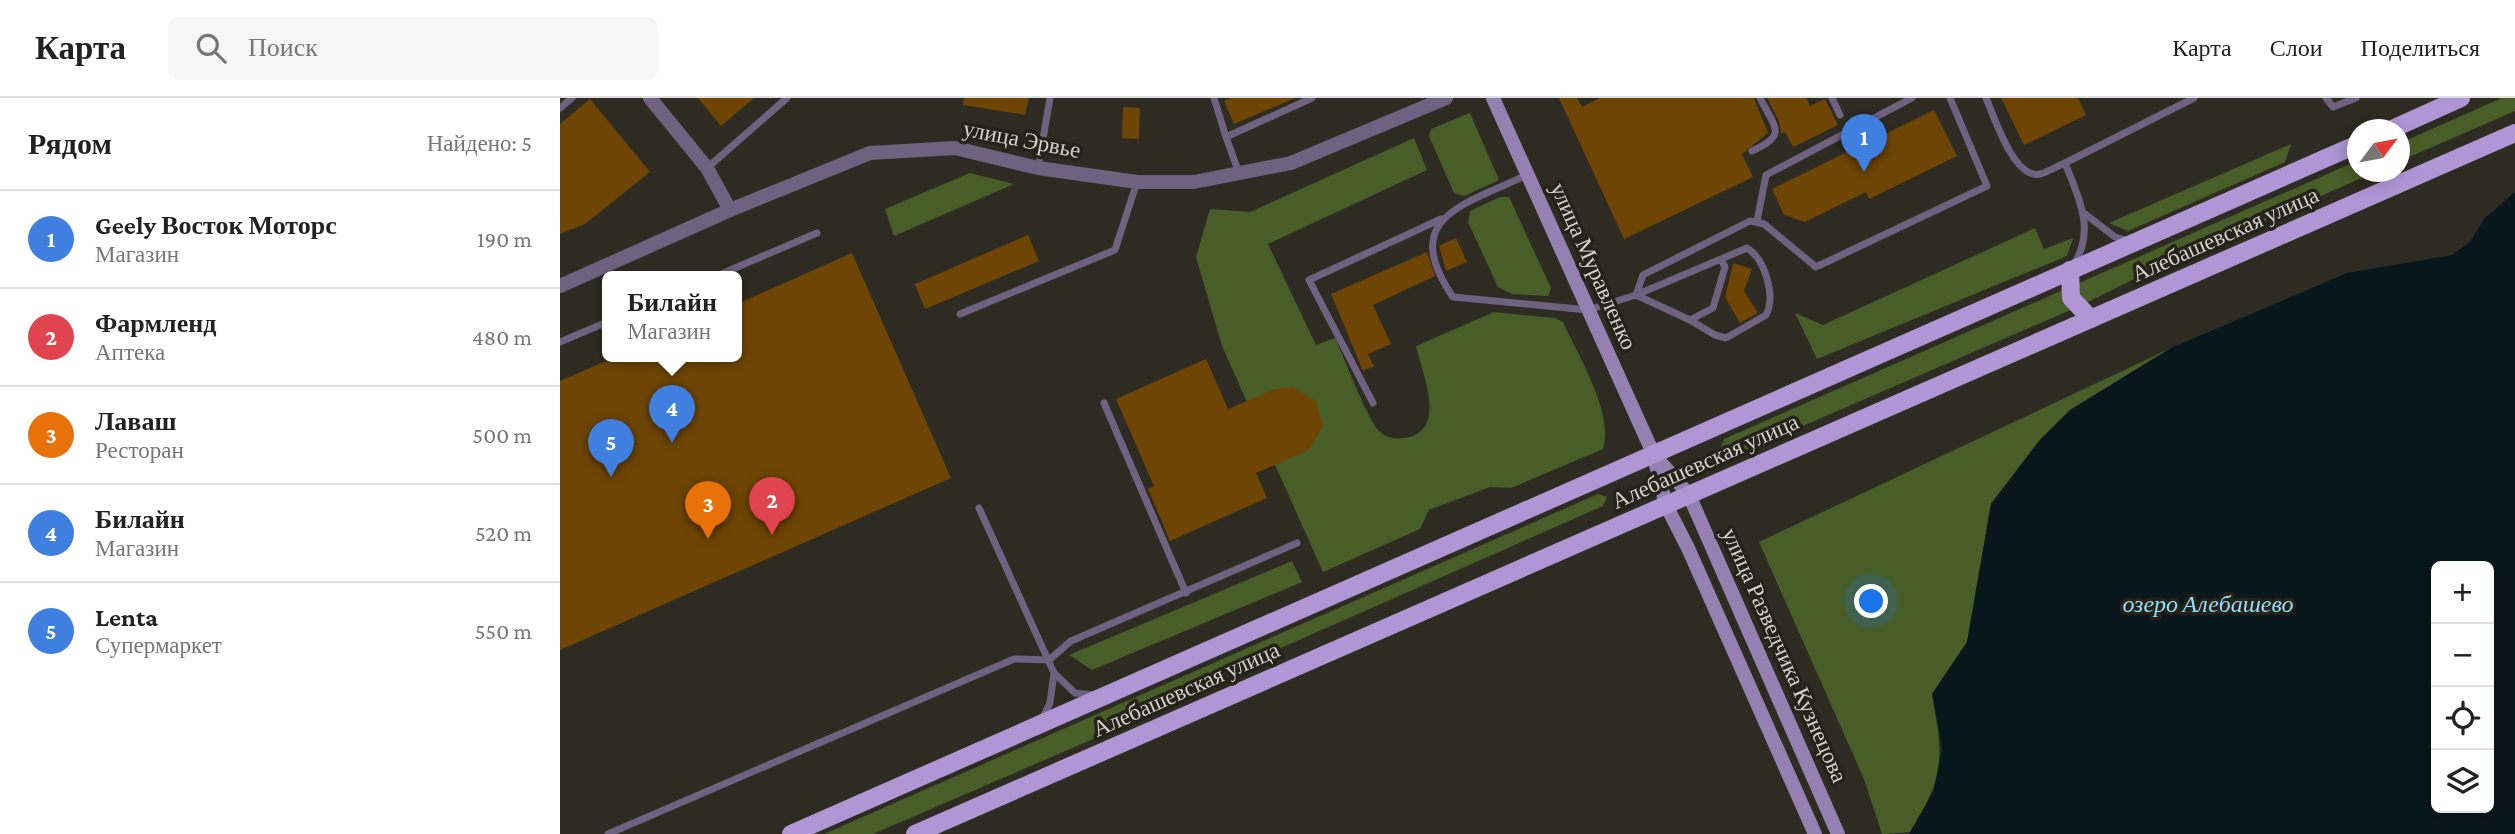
<!DOCTYPE html>
<html lang="ru">
<head>
<meta charset="utf-8">
<style>
  :root { --surface:#fff; --page:#f6f6f6; --text:#222; --muted:#767676; --line:#e0e0e0; --accent:#7c3aed }
  body { margin:0; font-family:"Crimson Pro",serif; background:var(--page); color:var(--text) }
  .controls { position:absolute; right:21px; bottom:21px; display:grid; overflow:hidden; border-radius:10px; box-shadow:0 4px 18px #0003 }
  .controls button { width:63px; height:63px; display:grid; place-items:center; padding:0; border:0; border-bottom:2px solid var(--line); background:var(--surface); color:var(--text); font:35px sans-serif }
  .compass { position:absolute; left:1787px; top:21px; width:63px; height:63px; border-radius:50%; background:var(--surface); box-shadow:0 4px 18px #0003; rotate:58deg }
  .you { position:absolute; left:1312px; top:504px; width:24px; height:24px; margin:-18px; border:5px solid #fff; border-radius:50%; background:#1a73e8; box-shadow:0 0 0 10px #1a73e833 }
  .badge { display:grid; place-items:center; width:46px; height:46px; border-radius:50%; background:var(--accent); color:#fff; font-size:23px; font-weight:700 }
  .pin { position:absolute; translate:-50% -58px; filter:drop-shadow(0 2px 4px #0008) }
  .pin::after { content:''; position:absolute; top:37px; width:24px; height:21px; background:inherit; clip-path:polygon(0 0,100% 0,50% 100%) }
  .popup { position:absolute; left:42px; top:173px; width:140px; height:91px; box-sizing:border-box; display:grid; place-content:center; border-radius:10px; background:var(--surface); filter:drop-shadow(0 2px 5px #0005); font-size:23px; white-space:nowrap; color:var(--muted) }
  .popup b { font-size:26px; color:var(--text) }
  .popup::after { content:''; position:absolute; left:50%; top:100%; margin-left:-14px; border:14px solid transparent; border-top-color:var(--surface) }
  .list { margin:0; padding:0; list-style:none }
  h2 { display:flex; justify-content:space-between; align-items:center; height:91px; margin:0; padding:0 28px; font-size:30px }
  h2 small { font-size:23px; font-weight:400; color:var(--muted) }
  .list li { display:grid; grid-template-columns:46px 1fr auto; gap:21px; align-items:center; box-sizing:border-box; height:98px; padding:0 28px; border-top:2px solid var(--line) }
  .list b { display:block; font-size:26px; white-space:nowrap }
  .list p { margin:0; font-size:23px; white-space:nowrap; color:var(--muted) }
  .list em { font-size:23px; font-style:normal; color:var(--muted) }
  .icon { flex:none; width:38px; height:38px; fill:none; stroke:currentColor; stroke-width:2; stroke-linecap:round; stroke-linejoin:round }
  .map { position:relative; flex:none; width:1955px; height:736px; overflow:hidden }
  header { display:flex; align-items:center; gap:42px; box-sizing:border-box; height:98px; padding:0 35px; background:var(--surface); border-bottom:2px solid var(--line) }
  header strong { font-size:33px }
  nav { display:flex; gap:38px; margin-inline-start:auto; font-size:24px }
  .search { width:490px; height:63px; background:var(--page); display:flex; align-items:center; gap:18px; box-sizing:border-box; padding:0 24px; border-radius:10px; color:var(--muted); font-size:26px }
  main { display:flex }
  aside { flex:1; background:var(--surface) }
  .map>svg:first-child { display:block }
  .green { fill:#485e28 }
  .water { fill:#08171c; fill-rule:evenodd }
  .building { fill:#6e4505 }
  .lines { fill:none; stroke-linecap:round; stroke-linejoin:round }
  .lane { stroke:#6f6281; stroke-width:7 }
  .street { stroke:#6f6281; stroke-width:14 }
  .secondary { stroke:#9480b1; stroke-width:14 }
  .primary { stroke:#b196d6; stroke-width:18 }
  .labels { text-anchor:middle; dominant-baseline:central; stroke-width:7; stroke-linejoin:round; paint-order:stroke }
  .street-label { font-size:23px; fill:#d3d1cb; stroke:#252219 }
  .water-label { font-size:24px; font-style:italic; fill:#92dffc; stroke:#252219 }
</style>
</head>
<body>
<header>
<strong>Карта</strong>
<div class="search"><svg class="icon" aria-label="search" viewBox="0 0 24 24"><circle cx="10" cy="10" r="6"/><path d="M15 15l6 6"/></svg>Поиск</div>
<nav><a>Карта</a><a>Слои</a><a>Поделиться</a></nav>
</header>
<main>
<aside>
<h2>Рядом<small>Найдено: 5</small></h2>
<ul class="list">
<li><span class="badge" style="background:#3f7fe0">1</span><div><b>Geely Восток Моторс</b><p>Магазин</p></div><em>190 m</em></li>
<li><span class="badge" style="background:#e0444e">2</span><div><b>Фармленд</b><p>Аптека</p></div><em>480 m</em></li>
<li><span class="badge" style="background:#e8710a">3</span><div><b>Лаваш</b><p>Ресторан</p></div><em>500 m</em></li>
<li><span class="badge" style="background:#3f7fe0">4</span><div><b>Билайн</b><p>Магазин</p></div><em>520 m</em></li>
<li><span class="badge" style="background:#3f7fe0">5</span><div><b>Lenta</b><p>Супермаркет</p></div><em>550 m</em></li>
</ul>
</aside>
<div class="map">
<svg width="1955" height="736" viewBox="0 0 1955 736">
  <rect width="100%" height="100%" fill="#2e2c22"/>
  <g class="green">
    <path d="M1942,0H1955V13L1840,63V45Z"/>
    <path d="M910,15L939,82L904,98L894,95L869,38L871,31Z"/>
    <path d="M854,40L867,72L708,146L756,247L775,240C784,259 807,321 819,333C825,340 836,341 844,340C889,334 862,275 856,248L934,214L995,220L1003,224C1018,258 1054,314 1043,351L951,390L930,389L869,412L860,431L763,474L662,248L636,159L650,111L690,114Z"/>
    <path d="M1731,46L1725,64L1568,133L1549,125Z"/>
    <path d="M1797,63L1798,74H1815L1576,180L1522,207L1171,359L1159,353L1164,341Z"/>
    <path d="M410,75L454,86L334,138L325,111Z"/>
    <path d="M940,99H949L991,190L988,198L952,196L938,189L908,124L910,113Z"/>
    <path d="M1475,130L1484,151L1513,140L1507,158L1257,261L1235,215L1263,227Z"/>
    <path d="M1611,250L1510,312L1479,343L1431,406L1407,544L1372,596C1384,662 1384,675 1352,734L1322,736L1304,681L1199,444Z"/>
    <path d="M1038,396L1047,399L1043,408L648,582L582,620L313,736H264Z"/>
    <path d="M732,463L742,484L532,572L509,557Z"/>
  </g>
  <path class="water" d="M1955,94V736H1349L1374,692L1382,650L1372,596L1407,544L1431,406L1479,343L1510,312L1611,250L1787,175L1892,157L1910,144L1924,121ZM1876,468H1929V710H1876Z"/>
  <g class="building">
    <path d="M138,0H194L161,28Z"/>
    <path d="M404,0H469L465,17L403,7Z"/>
    <path d="M671,0H735L674,26L664,3Z"/>
    <path d="M999,0H1017L1022,9L1040,0H1194L1208,35L1182,56L1193,79L1064,141Z"/>
    <path d="M1207,0H1246L1250,8L1265,1L1278,27L1233,49L1225,34L1221,36L1219,23Z"/>
    <path d="M1441,0H1518L1526,17L1464,47Z"/>
    <path d="M30,1L90,74L25,126L0,136V26Z"/>
    <path d="M563,9L580,10L579,41L562,40Z"/>
    <path d="M1374,12L1397,58L1309,101L1306,94L1245,124L1224,117L1212,91L1287,54L1283,47L1309,34L1313,42Z"/>
    <path d="M468,137L479,163L365,211L355,186Z"/>
    <path d="M896,140L907,164L886,173L879,148Z"/>
    <path d="M867,154L875,178L813,207L831,246L808,256L814,268L803,273L771,196Z"/>
    <path d="M292,155L391,380L0,552V283L55,259H177V206Z"/>
    <path d="M1173,165L1192,171L1184,193L1198,215L1180,225L1165,199Z"/>
    <path d="M646,261L668,311L715,291L733,289L756,303L763,328L749,352L696,375L707,400L610,443L588,391L594,388L556,301Z"/>
  </g>
  <g class="lines">
    <g class="lane">
      <path d="M654,0L666,39L752,0"/>
      <path d="M1272,0L1280,17"/>
      <path d="M1426,0C1434,18 1454,82 1480,76C1488,74 1497,68 1505,65"/>
      <path d="M1766,0L1773,9L1796,0"/>
      <path d="M0,10L12,0"/>
      <path d="M666,39L679,75"/>
      <path d="M1192,53C1228,37 1215,30 1200,0"/>
      <path d="M147,70L227,0"/>
      <path d="M478,70L490,0"/>
      <path d="M967,77C905,107 838,118 893,199L1028,212L1076,197L1083,177L1190,123L1204,126L1256,169L1427,88L1390,0"/>
      <path d="M1525,116L1555,139L1569,143"/>
      <path d="M1197,123L1206,77L1352,0"/>
      <path d="M1187,150C1205,161 1216,198 1206,217L1166,240L1155,237L1130,222L1076,197Z"/>
      <path d="M1514,166C1536,131 1518,98 1505,65L1634,0"/>
      <path d="M154,179L257,135"/>
      <path d="M400,216L555,152L577,84"/>
      <path d="M1130,222L1153,210L1165,169L1161,162"/>
      <path d="M0,244L47,224"/>
      <path d="M544,305L626,495"/>
      <path d="M813,305L749,182L881,121"/>
      <path d="M419,410L494,575L515,595L533,597"/>
      <path d="M482,621L490,605L494,575"/>
      <path d="M48,736L454,561L489,562L511,543L737,445"/>
    </g>
    <g class="street">
      <path d="M90,0L147,70L170,112"/>
      <path d="M0,188L170,112L310,55L395,50L478,70L577,84H634L731,65L886,0"/>
    </g>
    <g class="secondary">
      <path d="M933,0L1093,355L1106,407L1128,450L1255,736"/>
      <path d="M1096,359L1129,397L1278,736"/>
    </g>
    <g class="primary">
      <path d="M1830,32L1901,0"/>
      <path d="M1510,172L1511,200L1531,221"/>
      <path d="M231,736L1798,46"/>
      <path d="M355,736L1955,35"/>
    </g>
  </g>
  <g class="labels">
    <g class="street-label">
      <text transform="translate(462 41) rotate(11)">улица Эрвье</text>
      <text transform="translate(1665 136) rotate(-24)">Алебашевская улица</text>
      <text transform="translate(1034 168) rotate(66)">улица Муравленко</text>
      <text transform="translate(1145 363) rotate(-24)">Алебашевская улица</text>
      <text transform="translate(1225 557) rotate(66)">улица Разведчика Кузнецова</text>
      <text transform="translate(626 591) rotate(-24)">Алебашевская улица</text>
    </g>
    <g class="water-label">
      <text x="1648" y="505">озеро Алебашево</text>
    </g>
  </g>
</svg>
<div class="controls">
<button>+</button>
<button>−</button>
<button><svg class="icon" aria-label="locate" viewBox="0 0 24 24"><circle cx="12" cy="12" r="6"/><path d="M12 2v4M12 18v4M2 12h4M18 12h4"/></svg></button>
<button><svg class="icon" aria-label="layers" viewBox="0 0 24 24"><path d="M12 4l9 5-9 5-9-5zM3 14l9 5 9-5"/></svg></button>
</div>
<svg class="compass" viewBox="-18 -18 36 36"><path d="M0-13l5 13h-10z" fill="#e53935"/><path d="M0 13l5-13h-10z" fill="#767676"/></svg>
<div class="you"></div>
<div class="pin badge" style="left:1304px;top:74px;background:#3f7fe0">1</div>
<div class="pin badge" style="left:212px;top:437px;background:#e0444e">2</div>
<div class="pin badge" style="left:148px;top:441px;background:#e8710a">3</div>
<div class="pin badge" style="left:112px;top:345px;background:#3f7fe0">4</div>
<div class="popup"><b>Билайн</b>Магазин</div>
<div class="pin badge" style="left:51px;top:379px;background:#3f7fe0">5</div>
</div>
</main>
</body>
</html>
